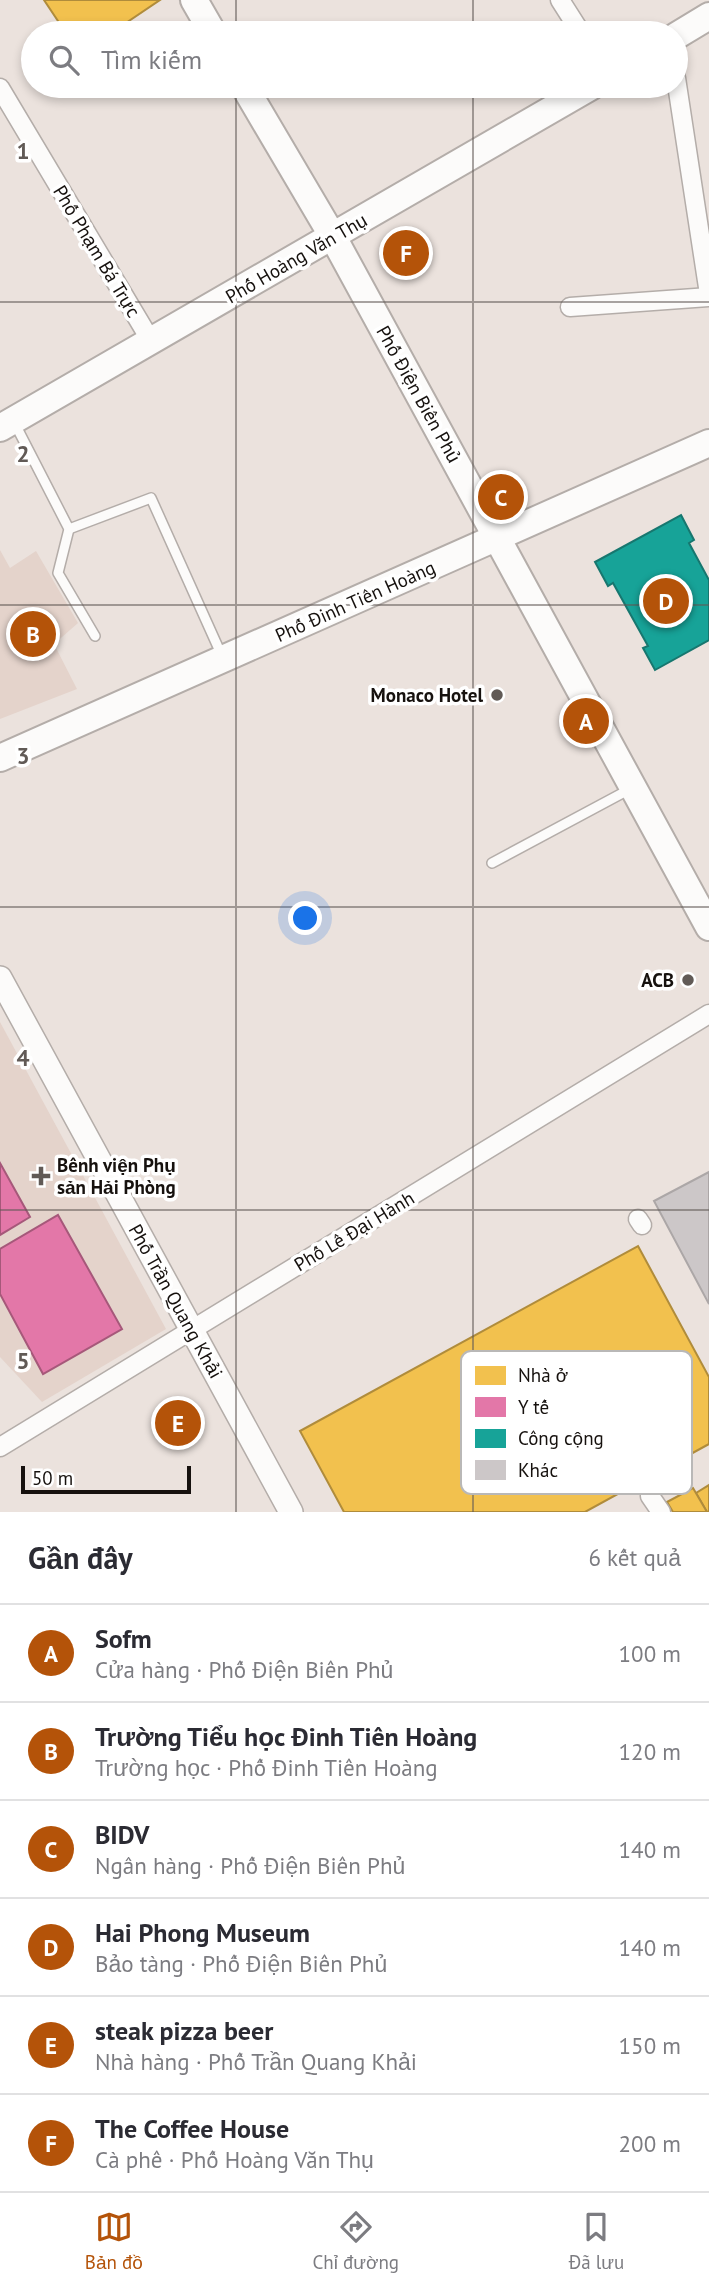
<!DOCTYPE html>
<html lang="vi">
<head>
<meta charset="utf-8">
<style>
  :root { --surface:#fff; --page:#f2f2f3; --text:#2b2b33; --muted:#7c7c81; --line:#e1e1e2; --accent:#b45309 }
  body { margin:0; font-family:"PT Sans",sans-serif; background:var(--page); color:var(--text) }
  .scale { position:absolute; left:21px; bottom:18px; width:170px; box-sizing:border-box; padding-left:7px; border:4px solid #16110e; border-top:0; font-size:19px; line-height:24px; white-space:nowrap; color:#16110e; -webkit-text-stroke:5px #fff; paint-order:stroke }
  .you { position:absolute; left:306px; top:919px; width:24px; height:24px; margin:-18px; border:5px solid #fff; border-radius:50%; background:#1a73e8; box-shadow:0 0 0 10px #1a73e833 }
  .badge { display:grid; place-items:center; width:46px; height:46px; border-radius:50%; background:var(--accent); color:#fff; font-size:23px; font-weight:700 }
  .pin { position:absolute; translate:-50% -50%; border:4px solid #fff; box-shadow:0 2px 7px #0006 }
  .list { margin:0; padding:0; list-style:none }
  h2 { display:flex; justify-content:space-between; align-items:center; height:91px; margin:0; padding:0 28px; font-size:30px }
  h2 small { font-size:23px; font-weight:400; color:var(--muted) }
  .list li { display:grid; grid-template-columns:46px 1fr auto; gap:21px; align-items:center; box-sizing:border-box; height:98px; padding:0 28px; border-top:2px solid var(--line) }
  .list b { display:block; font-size:26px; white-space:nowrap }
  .list p { margin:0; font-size:23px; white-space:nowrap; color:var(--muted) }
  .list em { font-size:23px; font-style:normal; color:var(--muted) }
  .icon { flex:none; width:38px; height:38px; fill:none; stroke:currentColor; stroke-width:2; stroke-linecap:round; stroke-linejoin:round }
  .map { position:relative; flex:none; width:709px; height:1512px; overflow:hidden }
  .search { position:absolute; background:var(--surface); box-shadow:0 4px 10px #0003; left:21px; right:21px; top:21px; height:77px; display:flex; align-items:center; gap:18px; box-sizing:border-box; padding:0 24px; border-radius:38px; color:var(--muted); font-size:26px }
  .sheet { height:679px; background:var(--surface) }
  nav { display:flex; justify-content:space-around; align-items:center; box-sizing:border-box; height:98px; border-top:2px solid var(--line); background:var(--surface); font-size:19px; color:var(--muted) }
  nav a { display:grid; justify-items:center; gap:4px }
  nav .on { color:var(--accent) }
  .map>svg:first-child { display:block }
  .built { fill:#e4d3cb }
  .homes { fill:#f2c14e; stroke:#b08c3b; stroke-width:2 }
  .health { fill:#e377a8; stroke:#a6587a; stroke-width:2 }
  .public { fill:#17a398; stroke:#17776f; stroke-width:2 }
  .building { fill:#ccc7c8; stroke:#aca7a7; stroke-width:2 }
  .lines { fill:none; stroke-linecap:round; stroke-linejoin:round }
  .service-casing { stroke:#b4ada9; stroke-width:12 }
  .minor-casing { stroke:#b4ada9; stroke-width:21 }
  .tertiary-casing { stroke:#b4ada9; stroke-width:26 }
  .secondary-casing { stroke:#b4ada9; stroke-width:30 }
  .service { stroke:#fcfbfa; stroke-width:9 }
  .minor { stroke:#fcfbfa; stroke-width:18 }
  .tertiary { stroke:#fcfbfa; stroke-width:23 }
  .secondary { stroke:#fcfbfa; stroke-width:26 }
  .grid { fill:none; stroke:#615a56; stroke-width:2; stroke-opacity:0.55 }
  .poi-dot { fill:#615a56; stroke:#fff; stroke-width:2.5 }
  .labels { text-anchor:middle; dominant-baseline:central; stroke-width:7; stroke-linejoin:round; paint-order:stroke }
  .street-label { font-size:19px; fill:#16110e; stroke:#fff }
  .poi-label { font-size:19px; font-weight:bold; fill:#16110e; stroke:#fff; text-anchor:end }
  .key { fill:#fff; stroke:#b9b8b7; stroke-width:2 }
  .key-label { font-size:19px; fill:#16110e }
  .grid-label { font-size:23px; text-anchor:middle; font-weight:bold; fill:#615a56; stroke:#fff; stroke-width:7; stroke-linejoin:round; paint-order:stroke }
</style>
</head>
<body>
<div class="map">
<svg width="709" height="1512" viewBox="0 0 709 1512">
  <rect width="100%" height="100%" fill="#ebe2dd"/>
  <g class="built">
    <path d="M0,550L10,568L36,551L78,623L54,644L77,689L0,719Z"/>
    <path d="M0,1022L166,1329L42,1402L0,1357Z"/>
  </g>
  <g class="homes">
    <path d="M44,0H160L111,33H66Z"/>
    <path d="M638,1246L709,1377V1444L585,1512H344L300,1431Z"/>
    <path d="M709,1485V1512H707L696,1493Z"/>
    <path d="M693,1488L707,1512H673L667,1502Z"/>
  </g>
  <g class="health">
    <path d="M0,1163L30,1217L0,1235Z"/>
    <path d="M58,1215L122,1329L43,1374L0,1294V1249Z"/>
  </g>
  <path class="public" d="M681,515L694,540L689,543L709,580V640L655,670L643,648L648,646L613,583L608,586L595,562Z"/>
  <path class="building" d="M709,1172V1304L654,1201Z"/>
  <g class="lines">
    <defs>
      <g id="service">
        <path d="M14,422L69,529L58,573L95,636"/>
        <path d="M69,529L151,498L222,656"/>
        <path d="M492,863L632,788"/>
      </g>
      <g id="minor">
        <path d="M560,0L581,33"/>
        <path d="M676,78L709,294"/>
        <path d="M0,88L151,341"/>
        <path d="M570,307L709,297"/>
        <path d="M638,1219L642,1225"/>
        <path d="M0,1447L709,1014"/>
        <path d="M650,1496L661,1512"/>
      </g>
      <path id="tertiary" d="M0,978L291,1512"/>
      <g id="secondary">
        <path d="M194,0L213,33"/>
        <path d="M676,36L709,16"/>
        <path d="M244,86L333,237L709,927"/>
        <path d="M0,428L592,86"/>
        <path d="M0,758L709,443"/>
      </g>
    </defs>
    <use href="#service" class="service-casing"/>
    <use href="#minor" class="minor-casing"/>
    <use href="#tertiary" class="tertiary-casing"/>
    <use href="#secondary" class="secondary-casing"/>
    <use href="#service" class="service"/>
    <use href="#minor" class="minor"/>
    <use href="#tertiary" class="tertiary"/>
    <use href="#secondary" class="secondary"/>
  </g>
  <path class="grid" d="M236,0V33M473,0V33M236,86V1512M473,86V1512M0,302H709M0,605H709M0,907H709M0,1210H709"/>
  <g class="poi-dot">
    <circle cx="497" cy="695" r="7"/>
    <circle cx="688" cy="980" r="7"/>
    <path d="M37.5 1165.5h7v7h7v7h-7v7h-7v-7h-7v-7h7z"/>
  </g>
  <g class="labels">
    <g class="street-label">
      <text transform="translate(97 251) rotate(59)">Phố Phạm Bá Trực</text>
      <text transform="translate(296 258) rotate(-30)">Phố Hoàng Văn Thụ</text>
      <text transform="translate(419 394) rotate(61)">Phố Điện Biên Phủ</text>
      <text transform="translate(355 601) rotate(-24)">Phố Đinh Tiên Hoàng</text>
      <text transform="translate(354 1231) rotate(-31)">Phố Lê Đại Hành</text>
      <text transform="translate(176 1301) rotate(61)">Phố Trần Quang Khải</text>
    </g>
    <g class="poi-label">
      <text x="483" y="695">Monaco Hotel</text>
      <text x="674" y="980">ACB</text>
      <text x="57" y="1165" text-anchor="start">Bênh viện Phụ<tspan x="57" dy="22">sản Hải Phòng</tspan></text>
    </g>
  </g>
  <rect x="461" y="1351" width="231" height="143" rx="10" class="key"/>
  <rect x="475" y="1366" width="31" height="19" fill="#f2c14e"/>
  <rect x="475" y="1397" width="31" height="20" fill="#e377a8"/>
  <rect x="475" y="1429" width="31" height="19" fill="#17a398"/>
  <rect x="475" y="1460" width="31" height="20" fill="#ccc7c8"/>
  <g class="key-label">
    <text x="518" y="1382">Nhà ở</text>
    <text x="518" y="1414">Y tế</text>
    <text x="518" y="1445">Công cộng</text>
    <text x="518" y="1477">Khác</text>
  </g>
  <g class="grid-label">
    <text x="23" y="159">1</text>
    <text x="23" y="462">2</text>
    <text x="23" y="764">3</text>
    <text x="23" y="1066">4</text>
    <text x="23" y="1369">5</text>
  </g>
</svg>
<div class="scale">50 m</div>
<div class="you"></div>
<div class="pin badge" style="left:586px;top:721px">A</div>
<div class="pin badge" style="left:33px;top:634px">B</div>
<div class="pin badge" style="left:501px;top:497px">C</div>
<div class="pin badge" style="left:666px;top:601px">D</div>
<div class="pin badge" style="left:178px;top:1423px">E</div>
<div class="pin badge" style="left:406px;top:253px">F</div>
<div class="search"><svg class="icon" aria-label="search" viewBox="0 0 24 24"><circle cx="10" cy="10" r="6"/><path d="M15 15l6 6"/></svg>Tìm kiếm</div>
</div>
<section class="sheet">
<h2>Gần đây<small>6 kết quả</small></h2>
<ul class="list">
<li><span class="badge">A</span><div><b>Sofm</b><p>Cửa hàng · Phố Điện Biên Phủ</p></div><em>100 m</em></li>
<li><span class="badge">B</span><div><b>Trường Tiểu học Đinh Tiên Hoàng</b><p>Trường học · Phố Đinh Tiên Hoàng</p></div><em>120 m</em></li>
<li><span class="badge">C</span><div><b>BIDV</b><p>Ngân hàng · Phố Điện Biên Phủ</p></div><em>140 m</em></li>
<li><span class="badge">D</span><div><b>Hai Phong Museum</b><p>Bảo tàng · Phố Điện Biên Phủ</p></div><em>140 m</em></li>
<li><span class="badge">E</span><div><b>steak pizza beer</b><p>Nhà hàng · Phố Trần Quang Khải</p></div><em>150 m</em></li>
<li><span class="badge">F</span><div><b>The Coffee House</b><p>Cà phê · Phố Hoàng Văn Thụ</p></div><em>200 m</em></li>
</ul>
</section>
<nav>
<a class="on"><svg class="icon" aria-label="map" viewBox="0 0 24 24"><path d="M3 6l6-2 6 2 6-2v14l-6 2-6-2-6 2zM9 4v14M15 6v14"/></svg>Bản đồ</a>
<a><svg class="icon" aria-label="directions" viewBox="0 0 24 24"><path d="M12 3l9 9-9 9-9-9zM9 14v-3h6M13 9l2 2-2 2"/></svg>Chỉ đường</a>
<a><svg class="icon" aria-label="saved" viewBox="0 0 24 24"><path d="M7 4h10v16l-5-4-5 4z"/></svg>Đã lưu</a>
</nav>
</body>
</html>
